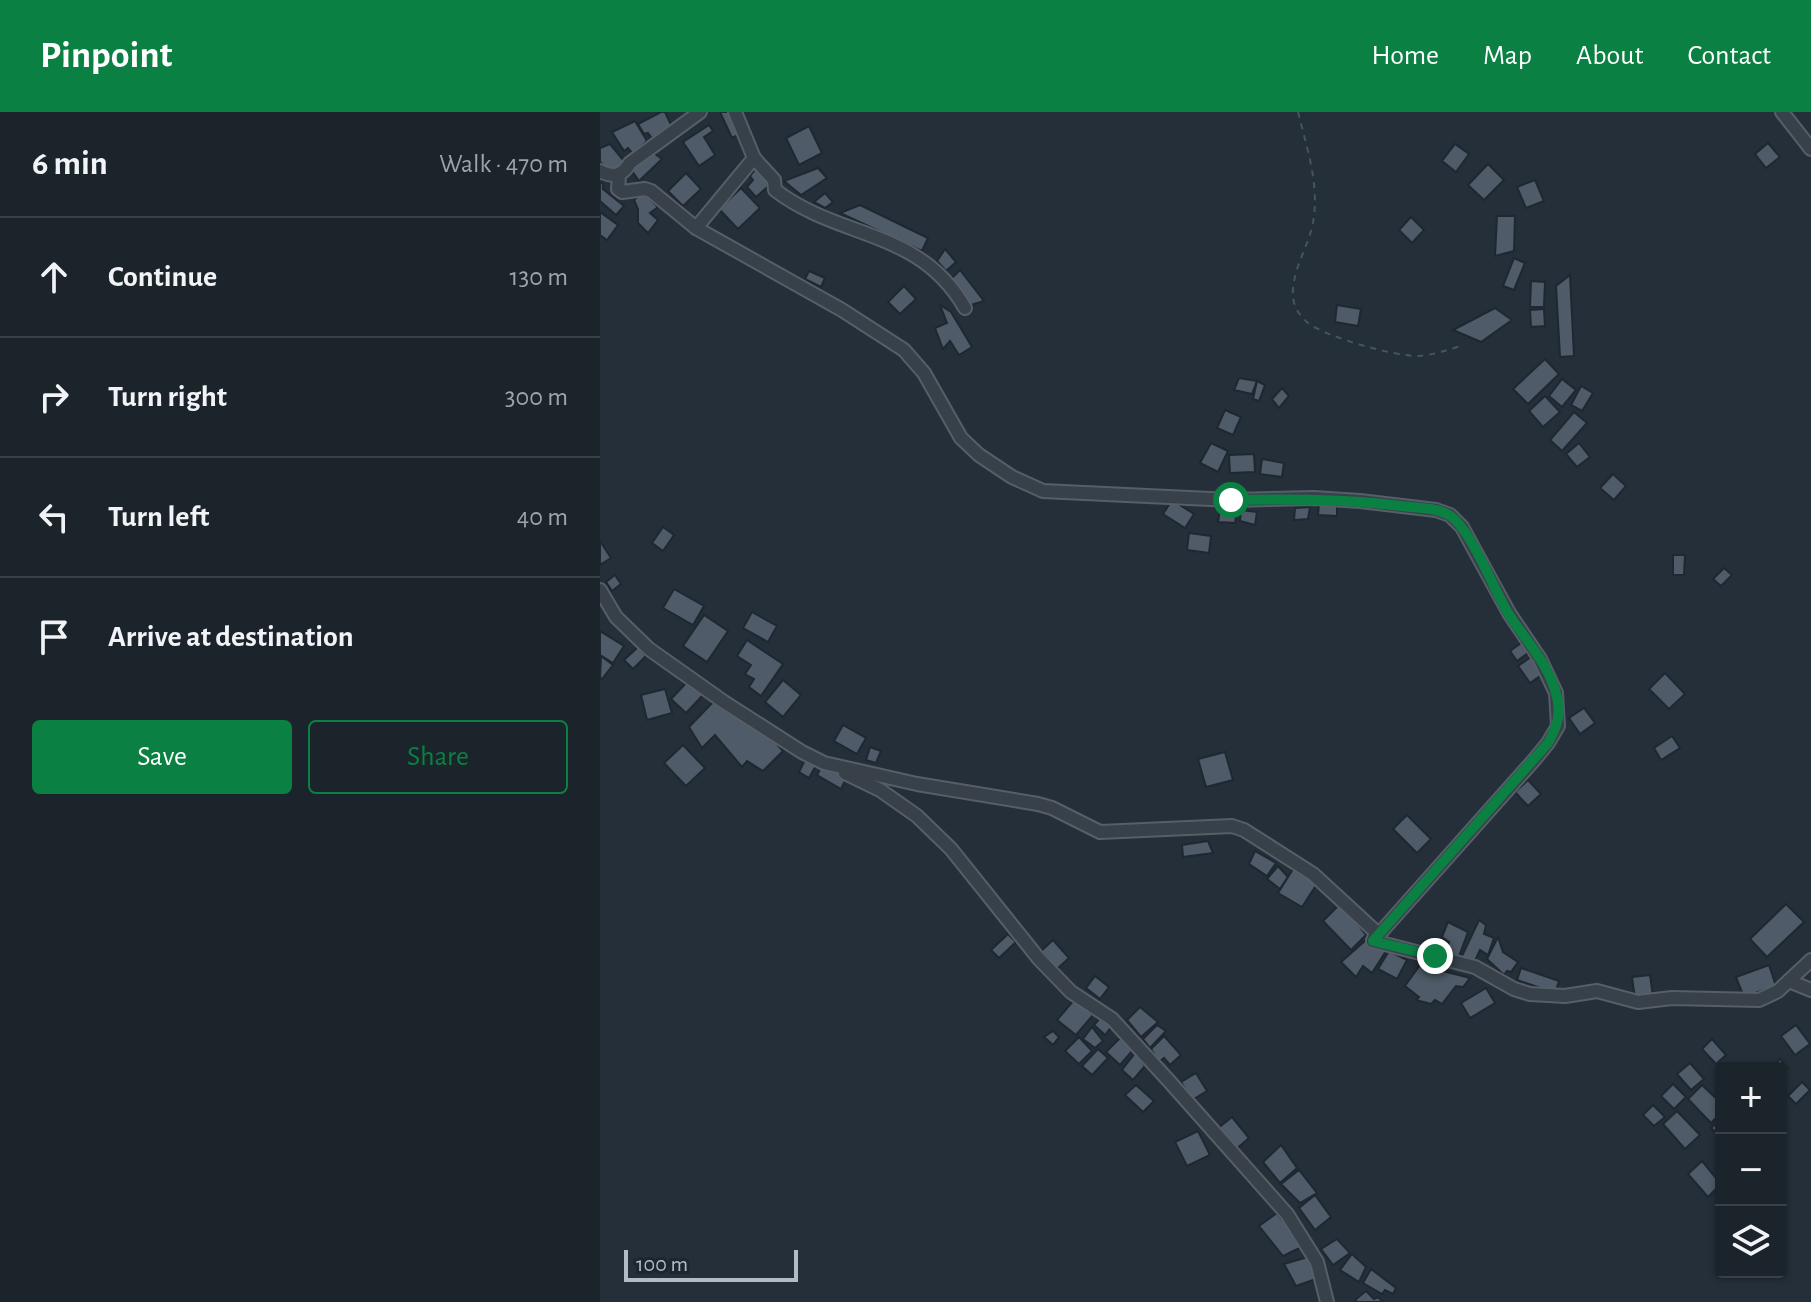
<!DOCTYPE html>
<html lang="en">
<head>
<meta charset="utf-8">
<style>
  :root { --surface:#1b232b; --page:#242b33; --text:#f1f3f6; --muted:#a0a4a9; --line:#394047; --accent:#0b8043 }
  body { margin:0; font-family:"Alegreya Sans",sans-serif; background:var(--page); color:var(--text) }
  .controls { position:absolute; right:24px; bottom:24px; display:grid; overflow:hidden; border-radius:8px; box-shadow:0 2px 6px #0004 }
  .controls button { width:72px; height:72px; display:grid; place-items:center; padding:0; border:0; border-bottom:2px solid var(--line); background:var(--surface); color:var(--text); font:40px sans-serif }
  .scale { position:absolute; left:24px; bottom:20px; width:174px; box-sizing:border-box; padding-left:8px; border:4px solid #b3bbc6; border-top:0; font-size:22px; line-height:28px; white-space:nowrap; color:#b3bbc6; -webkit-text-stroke:6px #1d252f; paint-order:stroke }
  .stop { position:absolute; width:24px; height:24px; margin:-18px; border:6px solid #0b8043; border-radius:50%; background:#fff }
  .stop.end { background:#0b8043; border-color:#fff; box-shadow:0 2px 8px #0008 }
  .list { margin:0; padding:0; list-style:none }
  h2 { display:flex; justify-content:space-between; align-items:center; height:104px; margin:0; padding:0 32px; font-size:34px }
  h2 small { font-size:26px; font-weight:400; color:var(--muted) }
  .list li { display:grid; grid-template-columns:52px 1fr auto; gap:24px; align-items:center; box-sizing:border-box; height:120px; padding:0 32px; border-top:2px solid var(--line) }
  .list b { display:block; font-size:30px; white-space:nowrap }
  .list em { font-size:26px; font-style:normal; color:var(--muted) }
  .actions { display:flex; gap:16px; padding:24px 32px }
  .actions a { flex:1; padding:18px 0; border:2px solid var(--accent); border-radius:8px; text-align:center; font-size:28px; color:var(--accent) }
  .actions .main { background:var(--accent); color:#fff }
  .icon { flex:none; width:44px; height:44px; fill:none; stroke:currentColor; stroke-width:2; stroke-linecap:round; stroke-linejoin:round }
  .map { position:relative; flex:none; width:1211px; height:1190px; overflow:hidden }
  header { display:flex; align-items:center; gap:48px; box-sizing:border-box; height:112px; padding:0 40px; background:var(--accent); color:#fff }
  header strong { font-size:38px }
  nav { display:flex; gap:44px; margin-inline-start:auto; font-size:28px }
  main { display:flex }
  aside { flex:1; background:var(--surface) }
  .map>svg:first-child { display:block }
  .building { fill:#4f5b68; stroke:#1f2731; stroke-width:2 }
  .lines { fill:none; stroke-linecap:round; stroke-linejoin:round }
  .street-casing { stroke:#565e68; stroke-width:16 }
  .path { stroke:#445758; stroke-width:2; stroke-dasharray:6 6; stroke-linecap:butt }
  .street { stroke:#38404a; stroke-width:12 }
  .route { stroke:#0b8043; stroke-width:10 }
</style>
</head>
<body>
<header>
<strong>Pinpoint</strong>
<nav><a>Home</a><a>Map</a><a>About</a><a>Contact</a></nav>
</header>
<main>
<aside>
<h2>6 min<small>Walk · 470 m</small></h2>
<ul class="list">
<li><svg class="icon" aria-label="ahead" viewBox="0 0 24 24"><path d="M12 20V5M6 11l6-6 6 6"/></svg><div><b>Continue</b></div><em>130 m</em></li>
<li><svg class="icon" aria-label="right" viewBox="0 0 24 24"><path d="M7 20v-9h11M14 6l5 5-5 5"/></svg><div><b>Turn right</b></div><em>300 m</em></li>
<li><svg class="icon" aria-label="left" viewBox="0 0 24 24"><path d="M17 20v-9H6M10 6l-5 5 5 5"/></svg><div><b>Turn left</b></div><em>40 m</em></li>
<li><svg class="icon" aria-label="arrive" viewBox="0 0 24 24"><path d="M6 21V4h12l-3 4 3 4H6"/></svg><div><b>Arrive at destination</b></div></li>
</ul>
<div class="actions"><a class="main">Save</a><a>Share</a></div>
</aside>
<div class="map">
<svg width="1211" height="1190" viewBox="0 0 1211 1190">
  <rect width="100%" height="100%" fill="#242f39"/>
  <g class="building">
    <path d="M61,0H65L72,15L53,28L48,21L44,22L38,12Z"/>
    <path d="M120,0H133L142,21L132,26Z"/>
    <path d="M35,9L47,29L33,42L28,36L24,39L12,20Z"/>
    <path d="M109,13L113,19L104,25L115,43L99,54L83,30Z"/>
    <path d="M209,14L222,41L199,53L186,26Z"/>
    <path d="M1168,31L1180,45L1166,56L1155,42Z"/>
    <path d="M10,32L24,49L12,63L0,50V36Z"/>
    <path d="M855,32L869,42L856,60L842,49Z"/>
    <path d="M51,39L62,47L39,69L30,56Z"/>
    <path d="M888,52L904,68L884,88L868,73Z"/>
    <path d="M158,54L172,71L156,85L147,75L153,68L150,64Z"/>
    <path d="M218,56L227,66L201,83L184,69Z"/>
    <path d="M86,61L101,77L83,94L68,79Z"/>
    <path d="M935,68L944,89L926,96L917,75Z"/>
    <path d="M0,70L3,72V77L24,94L16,103L0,89Z"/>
    <path d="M141,76L160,96L138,117L119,97Z"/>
    <path d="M43,80L58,95L50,101L58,108L48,121L38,111V97L34,88Z"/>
    <path d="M225,81L233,90L225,96L214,90Z"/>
    <path d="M260,93L328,126L322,139L240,101Z"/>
    <path d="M0,100L18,113L7,128L0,123Z"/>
    <path d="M897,104H915L914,139L895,144Z"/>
    <path d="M811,105L824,118L812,131L799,118Z"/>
    <path d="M345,137L356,150L346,159L337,149Z"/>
    <path d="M914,146L925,151L914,178L903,174Z"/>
    <path d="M360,158L384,189L371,193L351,167Z"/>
    <path d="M209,159L225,166L221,175L205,167Z"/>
    <path d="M970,163L974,244L960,245L956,174Z"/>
    <path d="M931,169L945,170L944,195H930Z"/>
    <path d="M304,174L316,187L300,202L288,190Z"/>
    <path d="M340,193L351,200L372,235L359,243L350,229L343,237L335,216L347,211Z"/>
    <path d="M737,193L761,197L758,214L735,210Z"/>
    <path d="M895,196L912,208L881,230L853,218Z"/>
    <path d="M944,197L945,214L931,215L930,198Z"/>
    <path d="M945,247L959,262L928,292L913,277Z"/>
    <path d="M639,266L657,269L652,282L634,278Z"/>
    <path d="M962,267L976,278L962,295L949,284Z"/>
    <path d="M657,269L665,273L659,289L653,287Z"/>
    <path d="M981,274L993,281L982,299L971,293Z"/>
    <path d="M682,276L689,284L679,296L672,287Z"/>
    <path d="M945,284L960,300L943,315L929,299Z"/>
    <path d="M625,298L641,305L633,323L617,316Z"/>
    <path d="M974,300L987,311L962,339L950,328Z"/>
    <path d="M611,331L628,339L618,360L600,351Z"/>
    <path d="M979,331L990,345L977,355L966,342Z"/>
    <path d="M654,342L655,360L630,361L629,343Z"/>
    <path d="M662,347L684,351L682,365L660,362Z"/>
    <path d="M1013,362L1026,374L1014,388L1000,376Z"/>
    <path d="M572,388L594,402L585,416L563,402Z"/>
    <path d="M737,391V404L718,403L719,392Z"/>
    <path d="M710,395L708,407L694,408L695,396Z"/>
    <path d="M620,398L637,399L635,411L618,410Z"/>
    <path d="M641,398L657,400L655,413L640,409Z"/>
    <path d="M63,415L74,423L63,439L52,431Z"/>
    <path d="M589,421L611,424L609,441L587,438Z"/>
    <path d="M0,429L11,446L0,453Z"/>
    <path d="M1073,443H1085L1084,463H1073Z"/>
    <path d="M1124,456L1132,463L1121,474L1113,467Z"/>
    <path d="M15,463L21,472L12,479L6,470Z"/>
    <path d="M74,477L104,494L93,513L63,496Z"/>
    <path d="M152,500L177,514L168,530L143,516Z"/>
    <path d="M104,503L128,519L107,550L83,534Z"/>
    <path d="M0,519L24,534L13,551L0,543Z"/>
    <path d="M147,528L183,552L161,584L149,575L154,567L145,562L151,553L137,544Z"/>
    <path d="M924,529L931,539L917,549L910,539Z"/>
    <path d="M38,535L46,544L33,557L24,548Z"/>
    <path d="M1,544L13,553L2,567L0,566Z"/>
    <path d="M931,545L943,562L930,571L918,554Z"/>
    <path d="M1065,561L1085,582L1069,597L1049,577Z"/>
    <path d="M183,568L201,583L183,605L165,590Z"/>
    <path d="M88,569L103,583L86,601L71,587Z"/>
    <path d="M65,577L72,601L47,608L41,583Z"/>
    <path d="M114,589L174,629L183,639L163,659L147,649L142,655L115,623L102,636L89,615Z"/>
    <path d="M984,596L995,611L980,622L969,606Z"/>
    <path d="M243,613L266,626L257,642L234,629Z"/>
    <path d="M1072,624L1080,636L1061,648L1054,636Z"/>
    <path d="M83,633L105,656L86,674L64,651Z"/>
    <path d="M270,635L281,639L276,651L266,648Z"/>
    <path d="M625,640L633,668L606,675L598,647Z"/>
    <path d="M207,644L218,650L209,666L199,660Z"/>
    <path d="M223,652L247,665L241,677L217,663Z"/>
    <path d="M928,668L941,682L928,694L915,680Z"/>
    <path d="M807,703L831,727L817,741L793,717Z"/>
    <path d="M608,729L613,741L583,745L582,733Z"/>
    <path d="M655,739L676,751L667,764L649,752Z"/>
    <path d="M678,754L688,765L680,777L667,767Z"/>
    <path d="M693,757L717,772L702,795L678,781Z"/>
    <path d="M741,791L766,823L751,838L723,809Z"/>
    <path d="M1186,792L1204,810L1167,845L1150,827Z"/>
    <path d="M879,808L886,813L884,822L894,826L888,843L880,838L874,851L861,846Z"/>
    <path d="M848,810L868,820L858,847L845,839L849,830L842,825Z"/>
    <path d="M408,822L416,830L399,846L391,838Z"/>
    <path d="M898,825L903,840L918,850L911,860L907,859L904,863L887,847Z"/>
    <path d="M453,828L469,846L457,857L441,839Z"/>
    <path d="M766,828L786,839L772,861L763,854L756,865L741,850Z"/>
    <path d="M789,839L807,848L797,867L778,857Z"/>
    <path d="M820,853L870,866L863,875L856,874L842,892L835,888L831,892L816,888L819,885L805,874Z"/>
    <path d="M1169,853L1176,874L1144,885L1136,865Z"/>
    <path d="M921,856L959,869L955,881L917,868Z"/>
    <path d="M1050,863L1053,884L1035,887L1032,865Z"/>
    <path d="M495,864L509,875L500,887L486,876Z"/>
    <path d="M886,876L895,891L870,906L861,891Z"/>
    <path d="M474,888L493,903L476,923L457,908Z"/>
    <path d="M540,895L558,910L541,925L527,908Z"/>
    <path d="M500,906L512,914L505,923L494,913Z"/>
    <path d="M557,913L566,919L550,936L543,927Z"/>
    <path d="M1196,913L1210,932L1195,943L1181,924Z"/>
    <path d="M492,915L503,929L495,936L483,927Z"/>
    <path d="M453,919L459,925L453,933L444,925Z"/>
    <path d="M564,924L581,943L570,953L564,946L559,950L551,937Z"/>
    <path d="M479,925L492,939L479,952L465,939Z"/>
    <path d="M520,926L533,938L520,953L506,940Z"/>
    <path d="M1112,927L1126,943L1116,952L1102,937Z"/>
    <path d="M498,937L508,946L492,963L482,954Z"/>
    <path d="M535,941L545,954L533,968L522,958Z"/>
    <path d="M1180,947L1188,956L1181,963V956H1170Z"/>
    <path d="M1090,951L1104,967L1091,978L1077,962Z"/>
    <path d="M596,961L607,979L592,988L581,970Z"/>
    <path d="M1202,970L1210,978L1196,992L1188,984Z"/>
    <path d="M1073,972L1086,985L1074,997L1061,984Z"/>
    <path d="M536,973L554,989L543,1000L525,983Z"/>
    <path d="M1102,973L1121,991V1001L1111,1011L1088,987Z"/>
    <path d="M1053,993L1065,1005L1054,1014L1043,1003Z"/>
    <path d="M1077,999L1100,1023L1085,1037L1063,1012Z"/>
    <path d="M632,1005L649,1026L634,1039L617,1017Z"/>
    <path d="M1121,1006V1026L1111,1016Z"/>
    <path d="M598,1019L610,1043L587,1054L575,1030Z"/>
    <path d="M681,1033L697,1056L680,1071L663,1050Z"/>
    <path d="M1102,1049L1121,1072L1108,1085L1088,1062Z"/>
    <path d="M699,1058L717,1081L700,1091L681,1072Z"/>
    <path d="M715,1083L731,1105L715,1118L699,1096Z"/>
    <path d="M677,1101L704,1134L683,1144L659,1114Z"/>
    <path d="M737,1127L750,1141L733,1153L721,1137Z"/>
    <path d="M752,1142L766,1155L759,1170L740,1158Z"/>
    <path d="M708,1145L716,1167L696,1174L684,1152Z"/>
    <path d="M771,1157L796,1176L793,1182L785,1178L782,1182L763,1171Z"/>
    <path d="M766,1179L774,1187L778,1185L783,1190H757L755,1188Z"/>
  </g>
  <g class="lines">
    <defs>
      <g id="street">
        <path d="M135,0L154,46L174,68L175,78C240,128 319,116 365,196"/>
        <path d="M1182,0L1211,37"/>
        <path d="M0,59C14,66 22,64 30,51L100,0"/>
        <path d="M19,64L18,77L22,80L45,77L51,79L96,116L242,198L304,238L324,261L361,326L379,343L412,365L443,379L631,388L714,386L760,389L836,398L850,403L862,415L909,501L940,547L956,581L958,614L948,631L934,648L773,829"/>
        <path d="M96,116L154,46"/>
        <path d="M0,478L16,505L49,537L124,590L202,640L224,651L317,672L438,692L452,696L500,720L632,714L644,718L713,762L776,820L773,829L875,855L914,877L930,882L965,884L997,879L1038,890L1072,886L1159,888L1178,879L1211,848"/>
        <path d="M245,661L280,678L317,704L351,737L439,847L471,880L512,907L569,969L687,1102L717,1150L727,1190"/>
        <path d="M1189,869L1211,878"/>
      </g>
    </defs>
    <use href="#street" class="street-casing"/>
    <path class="path" d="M698,0C707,37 721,76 712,115C707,137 691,161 693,185C694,196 700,204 708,211C726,225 796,245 819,244C833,243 847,238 861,234"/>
    <use href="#street" class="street"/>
  </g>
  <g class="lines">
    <path class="route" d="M631,388C688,387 744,387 801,394C816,396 835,395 849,403C870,415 894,478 908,501C925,528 950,553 957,585C961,603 957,615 948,631L773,829L835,844"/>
  </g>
</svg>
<div class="controls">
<button>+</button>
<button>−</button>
<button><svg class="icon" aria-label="layers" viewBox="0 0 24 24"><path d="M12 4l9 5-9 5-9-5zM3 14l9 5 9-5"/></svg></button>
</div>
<div class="scale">100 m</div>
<div class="stop" style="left:631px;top:388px"></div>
<div class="stop end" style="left:835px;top:844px"></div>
</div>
</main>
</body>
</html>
